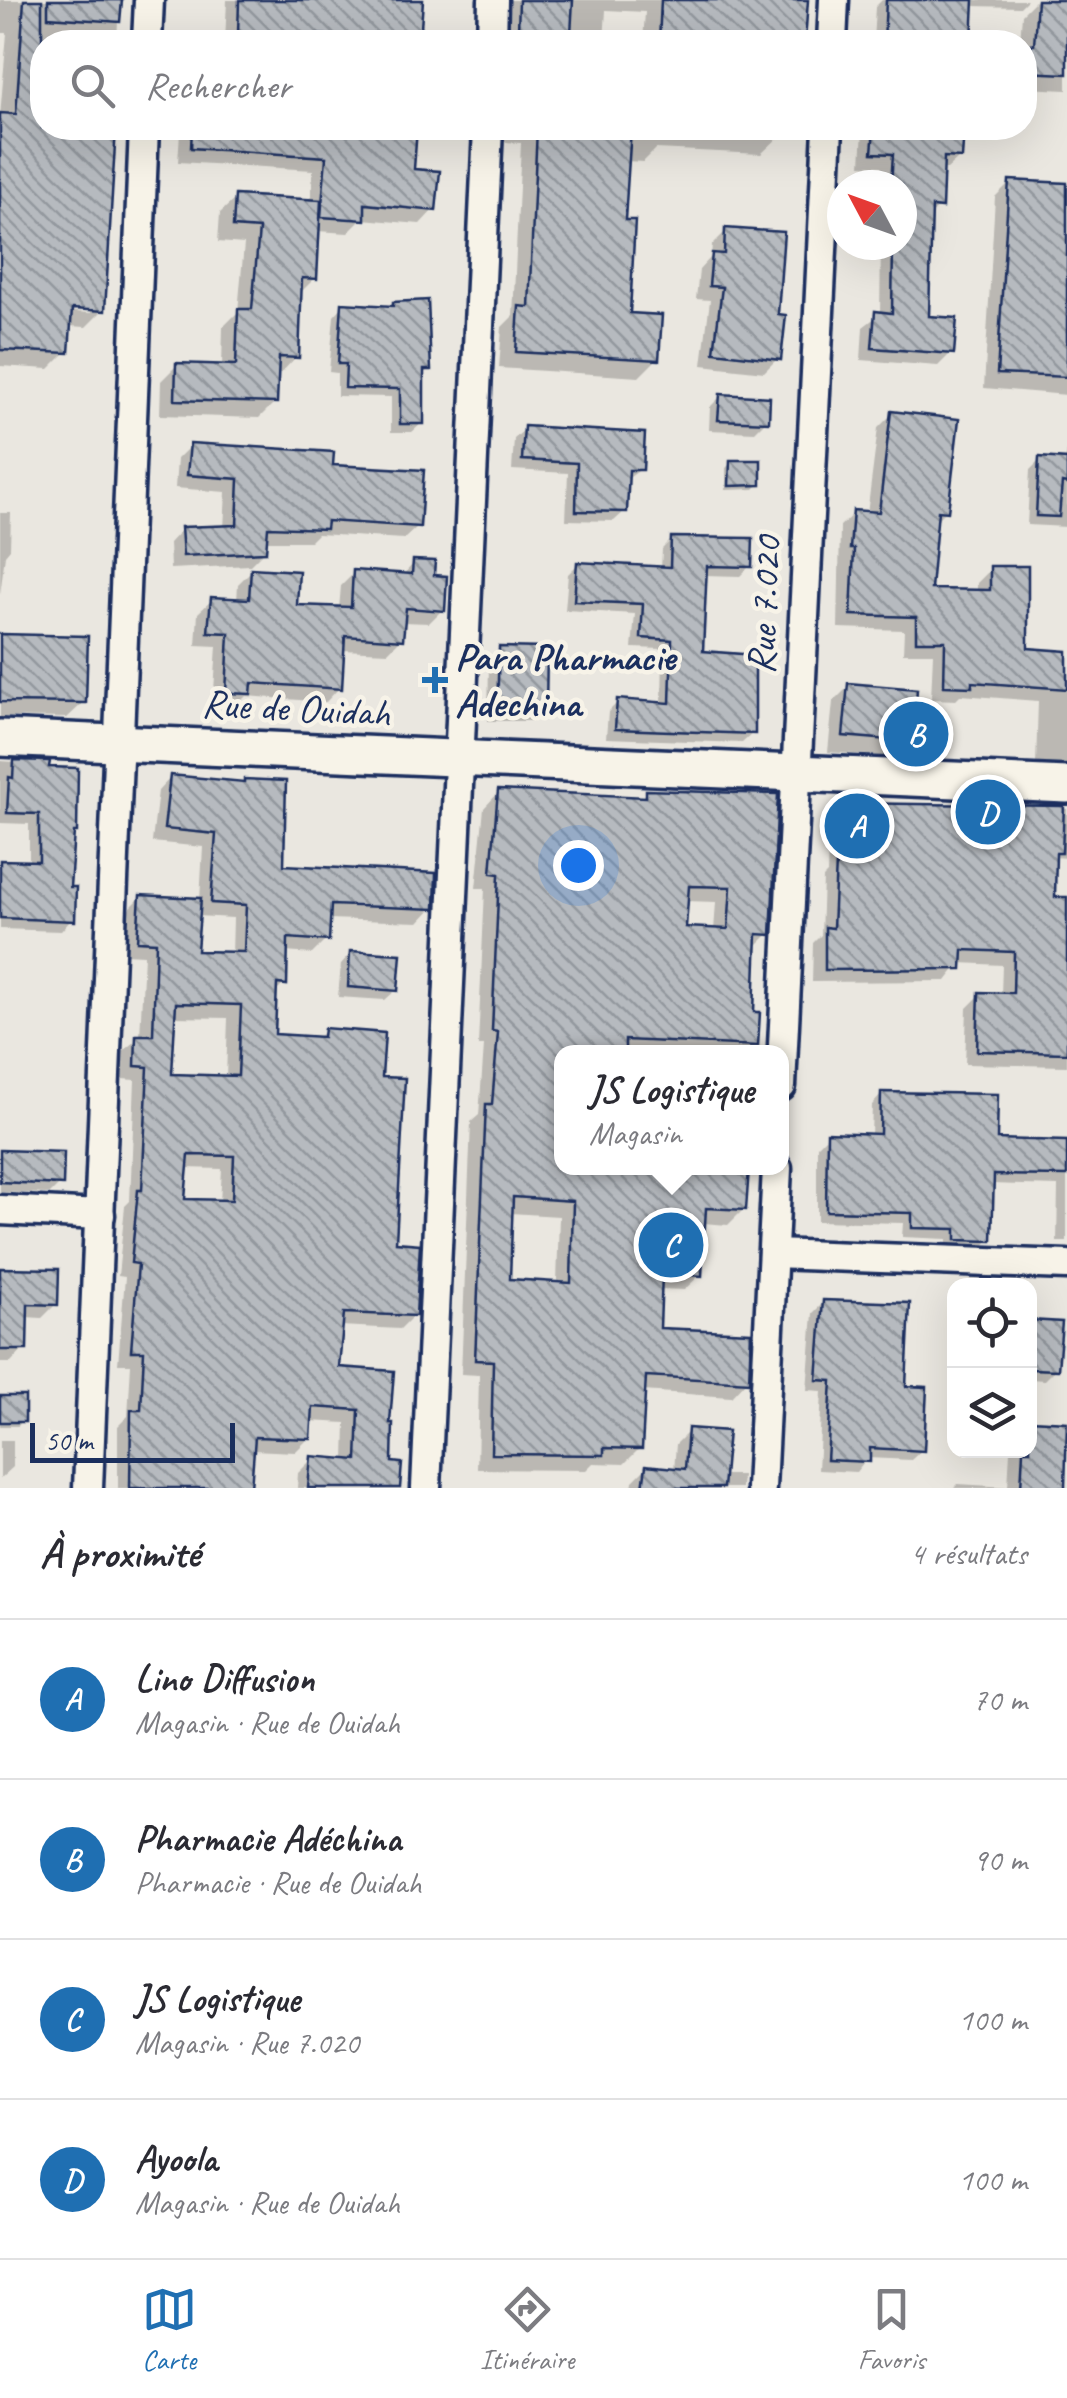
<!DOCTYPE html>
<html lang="fr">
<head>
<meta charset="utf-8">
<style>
  :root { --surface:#fff; --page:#f7f7f7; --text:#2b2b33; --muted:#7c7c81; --line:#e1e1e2; --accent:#1f6fb2 }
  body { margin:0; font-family:Caveat,sans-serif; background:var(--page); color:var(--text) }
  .controls { position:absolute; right:30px; bottom:30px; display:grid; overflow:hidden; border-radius:20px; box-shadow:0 10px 40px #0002 }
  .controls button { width:90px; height:90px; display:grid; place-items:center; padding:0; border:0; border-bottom:2px solid var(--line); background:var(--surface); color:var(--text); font:50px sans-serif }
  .compass { position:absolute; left:827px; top:170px; width:90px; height:90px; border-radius:50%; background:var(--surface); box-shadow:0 10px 40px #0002; rotate:311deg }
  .scale { position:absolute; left:30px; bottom:25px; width:205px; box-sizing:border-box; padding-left:10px; border:5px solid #1b2f5e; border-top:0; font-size:28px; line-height:35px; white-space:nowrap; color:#1b2f5e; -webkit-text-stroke:8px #f7f3e8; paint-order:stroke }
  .you { position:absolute; left:578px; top:865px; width:35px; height:35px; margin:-25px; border:8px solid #fff; border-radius:50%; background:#1a73e8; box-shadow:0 0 0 15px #1a73e833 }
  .badge { display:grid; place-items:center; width:65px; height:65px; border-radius:50%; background:var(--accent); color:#fff; font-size:32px; font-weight:700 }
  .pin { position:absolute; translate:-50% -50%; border:5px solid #fff; box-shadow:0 2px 10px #0006 }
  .popup { position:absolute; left:554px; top:1045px; width:235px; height:130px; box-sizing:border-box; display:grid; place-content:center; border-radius:20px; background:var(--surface); filter:drop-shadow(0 2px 8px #0005); font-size:32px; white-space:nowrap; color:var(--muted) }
  .popup b { font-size:38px; color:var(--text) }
  .popup::after { content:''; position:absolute; left:50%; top:100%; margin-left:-20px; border:20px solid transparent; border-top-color:var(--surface) }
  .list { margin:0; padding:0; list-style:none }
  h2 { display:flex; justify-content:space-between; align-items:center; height:130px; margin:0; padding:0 40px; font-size:42px }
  h2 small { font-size:32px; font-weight:400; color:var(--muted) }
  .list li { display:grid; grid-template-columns:65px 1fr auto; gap:30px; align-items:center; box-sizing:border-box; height:160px; padding:0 40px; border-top:2px solid var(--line) }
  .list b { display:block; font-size:38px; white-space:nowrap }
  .list p { margin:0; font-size:32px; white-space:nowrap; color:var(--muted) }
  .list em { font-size:32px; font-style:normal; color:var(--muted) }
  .icon { flex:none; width:55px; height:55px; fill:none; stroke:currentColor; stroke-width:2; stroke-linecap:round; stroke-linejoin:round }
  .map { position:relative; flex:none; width:1067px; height:1488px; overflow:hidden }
  .search { position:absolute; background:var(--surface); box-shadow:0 10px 40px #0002; left:30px; right:30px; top:30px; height:110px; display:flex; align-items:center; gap:25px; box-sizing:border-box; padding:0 35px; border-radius:40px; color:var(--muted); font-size:38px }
  .sheet { height:770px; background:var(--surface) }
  nav { display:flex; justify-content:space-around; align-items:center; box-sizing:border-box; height:140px; border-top:2px solid var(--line); background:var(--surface); font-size:28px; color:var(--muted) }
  nav a { display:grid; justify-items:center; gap:5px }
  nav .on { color:var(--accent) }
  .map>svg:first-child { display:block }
  .shadow { fill:#0003; fill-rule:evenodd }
  .building { fill:url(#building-back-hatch); stroke:#1b2f5e; stroke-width:2.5; fill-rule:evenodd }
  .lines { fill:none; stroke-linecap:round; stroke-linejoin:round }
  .minor-casing { stroke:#1b2f5e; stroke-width:35 }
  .major-casing { stroke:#1b2f5e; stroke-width:42 }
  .minor { stroke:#f7f3e8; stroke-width:28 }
  .major { stroke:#f7f3e8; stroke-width:35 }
  .poi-dot { fill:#1f6fb2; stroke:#f7f3e8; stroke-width:4 }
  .labels { text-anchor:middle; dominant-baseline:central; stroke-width:9; stroke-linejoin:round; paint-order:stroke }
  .street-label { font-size:40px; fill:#1b2f5e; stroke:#f7f3e8 }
  .poi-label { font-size:40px; font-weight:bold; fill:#1b2f5e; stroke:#f7f3e8; text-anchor:start }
</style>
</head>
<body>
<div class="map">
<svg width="1067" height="1488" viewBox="0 0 1067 1488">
  <defs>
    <pattern id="building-back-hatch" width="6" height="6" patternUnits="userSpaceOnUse" patternTransform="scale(2.5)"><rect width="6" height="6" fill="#b6babf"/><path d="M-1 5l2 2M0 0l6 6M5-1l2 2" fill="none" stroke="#93989e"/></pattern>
  </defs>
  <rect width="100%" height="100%" fill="#eae7e0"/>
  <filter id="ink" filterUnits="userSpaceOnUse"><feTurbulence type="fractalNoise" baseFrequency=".01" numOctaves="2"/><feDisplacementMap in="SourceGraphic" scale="20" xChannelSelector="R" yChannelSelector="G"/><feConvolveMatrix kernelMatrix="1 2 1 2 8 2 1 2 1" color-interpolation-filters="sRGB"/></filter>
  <g filter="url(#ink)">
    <g class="shadow">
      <path d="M0,0H119L117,42H42V128H113L103,310L86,327L68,326L66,352L49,369L0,366V116L7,33H0ZM60,306L91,308V313L59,311Z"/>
      <path d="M227,0H420L418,42H225Z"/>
      <path d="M503,0H805L803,41L643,42L645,12L606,10L604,42H501Z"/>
      <path d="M882,0H1027L1020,7L971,6L969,42H873L875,7Z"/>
      <path d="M1036,0H1067V90L1024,88V42H1020L1022,14Z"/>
      <path d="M184,128H426L419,135H414L411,171L434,209L420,224L362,219L348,233L317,231L315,278L299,294L296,357L281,373H276L275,402L259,418L160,415L161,381L177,365L222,367L223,327L238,312L244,244L218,242L220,213L236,198L311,202L313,170L178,162L180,132Z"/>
      <path d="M506,128H779V137L761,154L656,149L643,162L626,161L623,222L627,315L657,359L639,377L499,368L502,327L513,316L521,143L505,142Z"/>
      <path d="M863,128H961L960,157L947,169H941L939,206L929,217L926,318L951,353L938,366L861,360L863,327L880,314L881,245H902V185H880L881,166L861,165Z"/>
      <path d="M1010,182L1067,185V395L984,388L995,197Z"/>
      <path d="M726,231L775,316L778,358L764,372L702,365L710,300L696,299L699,270L711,257L712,245Z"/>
      <path d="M394,304L429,369L421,376L422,423L412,432H391V397L337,396V373L329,372L334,316L343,306L390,309Z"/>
      <path d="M720,397L766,421L755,432L709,430L710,407Z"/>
      <path d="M892,414L945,511L934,522L928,591L977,593V583L991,569L1026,651L1067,654V766L1036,765L1038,701L961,695L956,700L931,699L933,653H903L904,630L838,628L840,526L854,513L867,514L878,428Z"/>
      <path d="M525,429L641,469L626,480L625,511L614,521L566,520L568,473L512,470L514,439Z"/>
      <path d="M191,445L330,467L418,526L404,539L317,534L310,541H265L264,551L250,565L170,569L169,543L182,529L224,528L226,492L175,488L177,459Z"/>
      <path d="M1067,450V527L1027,525L1030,470L1040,460L1065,461Z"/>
      <path d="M731,463L759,484L754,489L726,490V468Z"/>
      <path d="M0,513H11L10,549L5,555L0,595Z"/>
      <path d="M672,539L750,566L740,576L704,575L700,654L753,733L742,743L606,738L608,712L618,702L662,704L663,649L632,648L635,614L565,610L568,574L578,564L661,569L662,549Z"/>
      <path d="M414,563L442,610L429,623L402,622L401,639L388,652L342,650L339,688L326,702L246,696L236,706L213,705L217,646L196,645L198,613L212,600L237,601L238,584L252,570L294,607L339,609L341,586L354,573L402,576Z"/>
      <path d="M0,637L84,702L67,718L0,717Z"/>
      <path d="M500,650L543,711L533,721H488L489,661Z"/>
      <path d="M849,686L910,741L894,757L828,752L833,702Z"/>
      <path d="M0,761L47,764L72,833L67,890L72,919L61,931L0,929V863H29V824L0,823Z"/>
      <path d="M171,777L282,868L432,908L419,922L328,919L326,940L312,954L285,952V983L274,994L272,1036L316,1039L325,1031L379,1079L394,1245L414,1315L400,1329L340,1326L336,1370L387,1426L390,1464L398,1488H297L298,1473L312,1459L345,1461L346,1423L310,1421L309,1438L295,1452L252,1450L249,1488H118V1426L128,1416L131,1364H118L125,1277L118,1276L125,1206L130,1201L135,1080L122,1079L123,1051L140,1037L144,955L124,954L127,911L141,897L200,901L203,847L152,842L158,791ZM197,916L233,918L232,955L194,953ZM173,1017L228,1018L226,1078L170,1076ZM185,1168L222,1169L220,1202L182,1201Z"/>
      <path d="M499,792L641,799L647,792L775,796L768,934L754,948L751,1014L755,1045L748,1052H561V1168H746L744,1209L728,1225L703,1223L700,1275L684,1290L659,1289L658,1330L746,1381L731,1397L643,1391L640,1448L624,1464L593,1463L586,1470L477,1469L479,1375L461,1374L471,1122L479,1115L484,1046H478L485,888H476L484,808ZM685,901L716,902L714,931L683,930ZM510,1213L559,1216L557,1284L507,1281Z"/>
      <path d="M842,805L1067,809V858L1054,857L1052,900H1067V1066L965,1064L967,1008L980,995H1001L1002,965L960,963L946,981L812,982L813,943L821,935L823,878L827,874L829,819Z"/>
      <path d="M351,953L396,990L385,1000L338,997L341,964Z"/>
      <path d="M882,1094L994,1142L1067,1153V1242H1057L1058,1186L991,1184L989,1240L979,1251L947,1250V1239L902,1237L903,1223L817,1221V1146L828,1135L871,1136L872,1105Z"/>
      <path d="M0,1152L60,1184L50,1194L0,1192Z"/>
      <path d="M0,1270L56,1304L42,1318L25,1317L24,1349L11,1363H0Z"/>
      <path d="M824,1302L903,1388L922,1450L911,1460L867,1458L856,1472L818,1470L822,1391L807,1390L813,1313Z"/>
      <path d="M1030,1323L1059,1325L1056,1369L1045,1380L1030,1379Z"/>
      <path d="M954,1326V1386H951Z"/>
      <path d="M0,1399L22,1421L18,1426H0Z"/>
      <path d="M1030,1422L1066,1424L1062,1488H954L958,1484L1008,1487L1010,1450H1030Z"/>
      <path d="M689,1431L721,1475H742L741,1488H632L633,1481L647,1467L674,1470L676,1444Z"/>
      <path d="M0,1440H13V1467L0,1479Z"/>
    </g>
    <g class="building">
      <path d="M24,0H42V128H116L105,311L72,309L69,353L0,350V113L16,114Z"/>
      <path d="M48,0H122L120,22L48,17Z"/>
      <path d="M239,0H423L420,42H325V35L238,34Z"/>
      <path d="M519,0H573L571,34L518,31Z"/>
      <path d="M661,0H808L805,42L693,37L692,42H659Z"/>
      <path d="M886,0H974L972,42H884Z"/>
      <path d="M1037,0H1067V74L1024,72V44L1034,45Z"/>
      <path d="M192,128H417L414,169L440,171L436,211L365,204V220L321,217L326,157L191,148Z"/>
      <path d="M537,128H631L625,220H635L630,313L662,315L659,360L516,352L519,306L529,307Z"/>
      <path d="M874,128H964L962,158L944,157L942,208L932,207L929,316L957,318L954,354L872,348L875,311L892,313L893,245H902V185H891L893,154L872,153Z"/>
      <path d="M1009,180L1067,183V377L997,374Z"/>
      <path d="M235,195L321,200L317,279L302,278L299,358L279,357L277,403L175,400L176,363L236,365L238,309H252L259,229L233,227Z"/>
      <path d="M725,228L784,232L778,314L786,315L781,360L714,352L722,287L709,286L712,253L724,254Z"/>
      <path d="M428,300L431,370H424V424H400V389L345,388L346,364H338L342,303L393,306V302Z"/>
      <path d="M720,394L770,397L769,422L718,420Z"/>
      <path d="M891,411L959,419L948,512L938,511L931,589L990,590V566H1028V648L1067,651V689L972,682V687L944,686L945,641H916V617L851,615L854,549H850L853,510L879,512Z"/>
      <path d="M524,426L645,433L643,470H629L627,512L576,511L577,463L522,460Z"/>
      <path d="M190,443L334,452L333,465L424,470L420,527L327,521L326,529L268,527L266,552L183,556L181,527L237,525L239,479L187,475Z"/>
      <path d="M1039,457L1067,459V484L1062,483L1059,517L1036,516Z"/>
      <path d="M730,460H761V485L729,486Z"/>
      <path d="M671,537L753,538L752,567L707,566L703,651L755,655V734L615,729L617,699L670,703L672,640L641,638L643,604L574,601L577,562L670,567Z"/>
      <path d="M413,560L435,561L434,575L447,576L445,611L406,608L403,640L345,636L342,689L252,683L251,694L226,693L229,633L208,632L211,597L249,599L251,568L299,571L297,605L351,607L353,570L412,574Z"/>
      <path d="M0,634L88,636L86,703L0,702Z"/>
      <path d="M499,647L547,648L546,712L497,711Z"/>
      <path d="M848,683L917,689L913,742L843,736Z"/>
      <path d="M14,760L50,761L49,767L78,768L77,832H74L70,887H76L75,921L0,918V860L39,861V814L7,813L9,777L13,778Z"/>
      <path d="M170,775L244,782V779L286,781L284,865L436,873L435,909L331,905L329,941L288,938L287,985L277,984L275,1034L323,1037L324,1028L385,1033L382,1077L405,1078L396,1242L420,1244L416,1316L344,1313L339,1367L394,1371L390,1423H393L392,1462L402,1463L400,1488H308L311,1456L357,1460L359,1410L313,1407L311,1439L255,1437L251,1488H130L131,1410H141L144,1351H131L138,1264L131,1263L138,1190H142L148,1067L135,1066L136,1035H153L156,942L137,941L140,895L201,898L197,951L244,952L246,905L211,903L216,834L164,829ZM176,1003L241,1005L238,1076L172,1074ZM189,1155L234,1156L232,1200L185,1199Z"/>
      <path d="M498,790L646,797V790L778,794L771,935L757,934L754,1012H760L758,1046L625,1040V1052H561V1168H749L746,1210L706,1208L702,1276L662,1273L660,1328L751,1332L749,1382L646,1376L642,1449L604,1448V1455L491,1454L493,1361L475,1360L486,1104H492L498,1032L492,1031L499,874L491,873ZM689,886L731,887L728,929L686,927ZM513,1197L573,1201L571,1283L510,1279Z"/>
      <path d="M841,803L1064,806L1062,853H1056L1055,897H1067V1053L977,1051L979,992L1013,993L1014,952L963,950L962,969L825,970V927L833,928L836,862H840Z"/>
      <path d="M350,951L401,954L398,991L348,987Z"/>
      <path d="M881,1092L998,1094L997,1139L1067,1141V1176L994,1175L992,1241L956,1240V1229L912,1228V1213L826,1211L827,1132L880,1134Z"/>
      <path d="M0,1150L64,1152L63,1185L0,1182Z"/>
      <path d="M0,1268L59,1269L58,1305L28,1304L27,1350H0Z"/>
      <path d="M823,1300L910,1303L906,1386L927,1387L924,1451L870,1448V1462L827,1460L832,1381L817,1380Z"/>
      <path d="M1030,1320L1062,1322L1058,1370L1030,1369Z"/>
      <rect x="0" y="1396" width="25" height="26"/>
      <path d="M1030,1420L1067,1422L1065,1488H1021L1023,1450H1030Z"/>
      <path d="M688,1428L728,1431L723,1488H643L646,1465L685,1469Z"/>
    </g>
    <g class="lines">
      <defs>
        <g id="minor">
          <path d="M147,42L149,0"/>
          <path d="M492,42L493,0"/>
          <path d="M832,42L834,0"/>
          <path d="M781,1086L828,128"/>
          <path d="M0,1210L100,1215"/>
          <path d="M773,1254L1067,1265"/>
          <path d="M88,1488L144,128"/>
          <path d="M426,1488L488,128"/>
          <path d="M761,1488L777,1168"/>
        </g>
        <path id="major" d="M0,738L1067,785"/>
      </defs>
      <use href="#minor" class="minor-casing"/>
      <use href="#major" class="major-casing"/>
      <use href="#minor" class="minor"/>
      <use href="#major" class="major"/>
    </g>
  </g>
  <path class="poi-dot" d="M430 665h10v10h10v10h-10v10h-10v-10h-10v-10h10z"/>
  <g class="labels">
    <g class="street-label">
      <text transform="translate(764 605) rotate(-87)">Rue 7.020</text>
      <text transform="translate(296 708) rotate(3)">Rue de Ouidah</text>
    </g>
    <g class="poi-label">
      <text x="455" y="657">Para Pharmacie<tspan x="455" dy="46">Adechina</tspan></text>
    </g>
  </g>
</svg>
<div class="controls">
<button><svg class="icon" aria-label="locate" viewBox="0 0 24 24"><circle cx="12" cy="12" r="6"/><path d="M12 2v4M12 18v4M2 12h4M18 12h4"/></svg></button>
<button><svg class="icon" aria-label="layers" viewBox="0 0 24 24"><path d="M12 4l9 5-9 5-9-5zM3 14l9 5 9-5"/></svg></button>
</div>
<svg class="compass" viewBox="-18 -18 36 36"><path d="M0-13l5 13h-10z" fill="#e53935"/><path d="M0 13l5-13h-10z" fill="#7c7c81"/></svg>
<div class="scale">50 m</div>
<div class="you"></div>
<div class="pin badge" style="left:857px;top:826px">A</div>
<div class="pin badge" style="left:916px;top:734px">B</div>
<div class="pin badge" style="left:671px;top:1245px">C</div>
<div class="popup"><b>JS Logistique</b>Magasin</div>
<div class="pin badge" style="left:988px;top:812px">D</div>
<div class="search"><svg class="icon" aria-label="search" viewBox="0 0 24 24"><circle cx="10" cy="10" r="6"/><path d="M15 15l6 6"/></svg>Rechercher</div>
</div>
<section class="sheet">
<h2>À proximité<small>4 résultats</small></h2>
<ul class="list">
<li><span class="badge">A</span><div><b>Lino Diffusion</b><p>Magasin · Rue de Ouidah</p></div><em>70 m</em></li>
<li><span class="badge">B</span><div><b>Pharmacie Adéchina</b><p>Pharmacie · Rue de Ouidah</p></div><em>90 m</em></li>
<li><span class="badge">C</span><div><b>JS Logistique</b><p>Magasin · Rue 7.020</p></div><em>100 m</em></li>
<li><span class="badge">D</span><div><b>Ayoola</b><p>Magasin · Rue de Ouidah</p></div><em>100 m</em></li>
</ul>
</section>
<nav>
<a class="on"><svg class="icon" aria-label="map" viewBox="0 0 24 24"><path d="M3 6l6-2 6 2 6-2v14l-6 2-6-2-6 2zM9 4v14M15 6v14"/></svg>Carte</a>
<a><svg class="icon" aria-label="directions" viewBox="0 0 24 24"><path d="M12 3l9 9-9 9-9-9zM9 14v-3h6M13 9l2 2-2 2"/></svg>Itinéraire</a>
<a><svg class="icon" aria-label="saved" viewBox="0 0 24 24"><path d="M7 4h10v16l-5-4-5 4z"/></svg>Favoris</a>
</nav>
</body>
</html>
